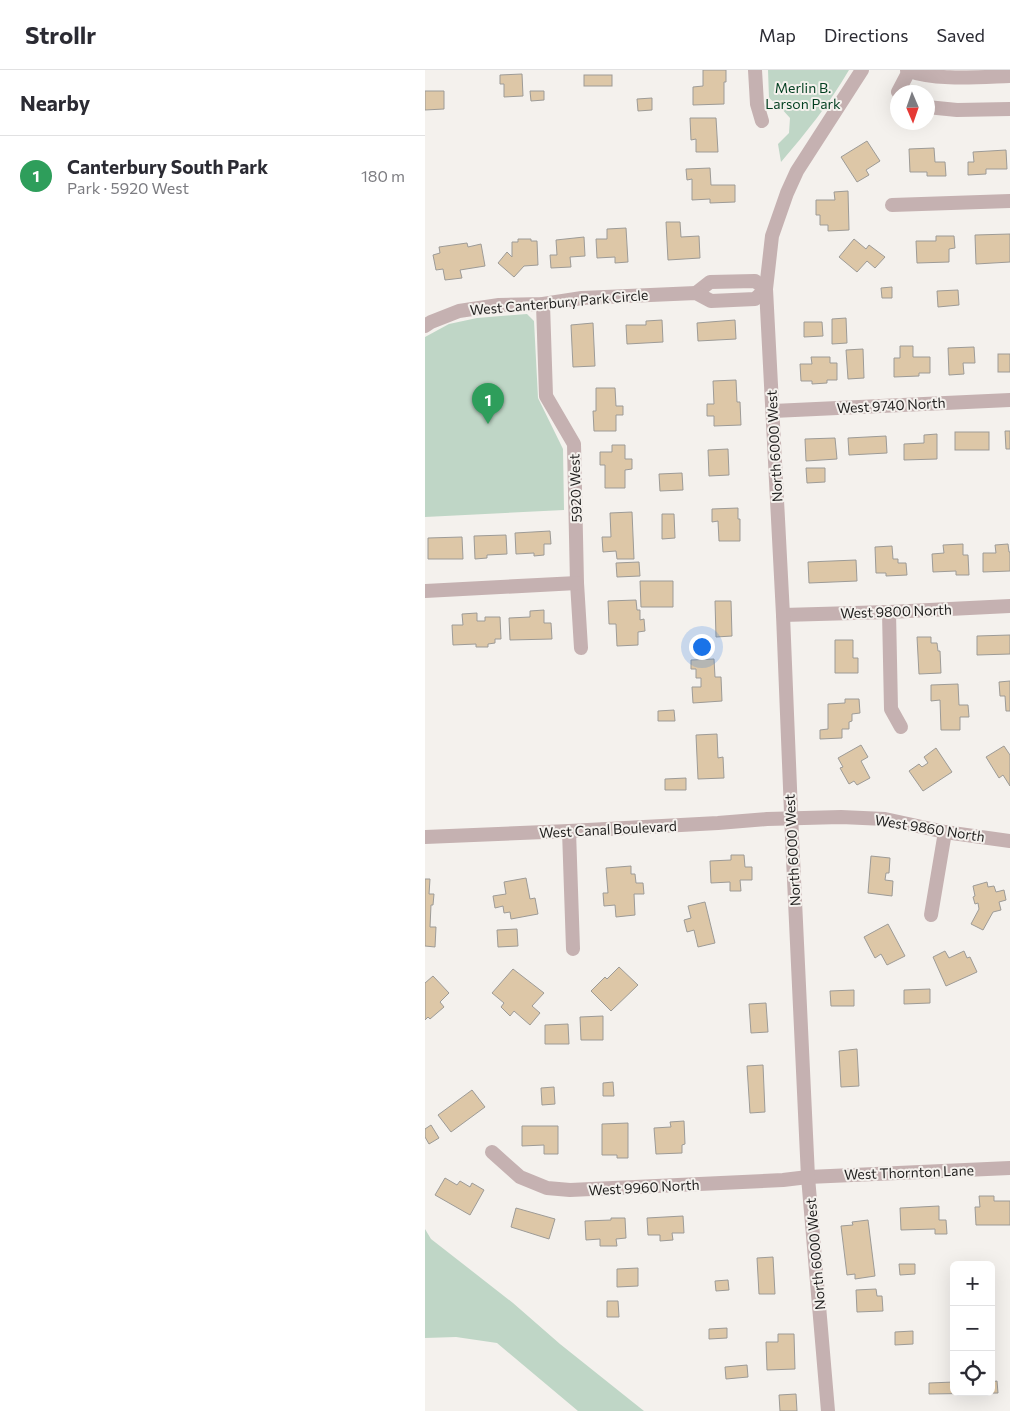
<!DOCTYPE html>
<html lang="en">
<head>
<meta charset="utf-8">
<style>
  :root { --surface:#fff; --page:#f7f7f7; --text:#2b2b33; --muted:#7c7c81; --line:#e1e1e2; --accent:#ea580c }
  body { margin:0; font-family:Commissioner,sans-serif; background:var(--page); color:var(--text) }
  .controls { position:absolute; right:15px; bottom:15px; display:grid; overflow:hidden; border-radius:8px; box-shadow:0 5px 20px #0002 }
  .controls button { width:45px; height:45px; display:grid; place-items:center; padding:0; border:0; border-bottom:1px solid var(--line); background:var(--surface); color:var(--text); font:25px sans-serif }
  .compass { position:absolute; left:465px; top:15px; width:45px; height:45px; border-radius:50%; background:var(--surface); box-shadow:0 5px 20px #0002; rotate:178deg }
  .you { position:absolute; left:276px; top:576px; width:18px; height:18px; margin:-12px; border:4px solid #fff; border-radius:50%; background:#1a73e8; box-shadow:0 0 0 8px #1a73e833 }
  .badge { display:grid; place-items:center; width:32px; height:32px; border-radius:50%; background:var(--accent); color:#fff; font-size:16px; font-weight:700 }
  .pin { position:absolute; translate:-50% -41px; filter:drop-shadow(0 1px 2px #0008) }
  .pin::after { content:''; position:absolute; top:26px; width:18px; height:15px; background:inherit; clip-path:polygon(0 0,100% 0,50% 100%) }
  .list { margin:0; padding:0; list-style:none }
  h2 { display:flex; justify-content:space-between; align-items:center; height:65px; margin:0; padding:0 20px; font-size:21px }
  h2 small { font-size:16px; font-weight:400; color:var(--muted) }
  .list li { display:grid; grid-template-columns:32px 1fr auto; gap:15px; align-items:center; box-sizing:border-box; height:80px; padding:0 20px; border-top:1px solid var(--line) }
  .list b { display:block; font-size:19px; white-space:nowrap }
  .list p { margin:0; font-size:16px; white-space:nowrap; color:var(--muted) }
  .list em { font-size:16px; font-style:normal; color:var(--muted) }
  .icon { flex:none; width:28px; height:28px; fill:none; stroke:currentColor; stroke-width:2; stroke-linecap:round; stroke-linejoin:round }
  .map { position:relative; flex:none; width:585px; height:1341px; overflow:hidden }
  header { display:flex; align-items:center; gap:30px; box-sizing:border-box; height:70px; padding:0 25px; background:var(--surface); border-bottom:1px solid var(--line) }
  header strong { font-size:24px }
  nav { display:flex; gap:28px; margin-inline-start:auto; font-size:18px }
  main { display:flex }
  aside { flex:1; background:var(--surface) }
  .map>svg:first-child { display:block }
  .green { fill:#bfd6c6 }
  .building { fill:#ddc7a7; stroke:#9d9b97 }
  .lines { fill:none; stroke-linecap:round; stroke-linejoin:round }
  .minor { stroke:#c5b1b1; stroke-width:14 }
  .labels { text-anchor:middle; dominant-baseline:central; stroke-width:4; stroke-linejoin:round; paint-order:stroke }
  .park-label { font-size:14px; fill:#023f20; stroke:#f4f1ed }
  .street-label { font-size:14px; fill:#201f1e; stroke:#f4f1ed }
</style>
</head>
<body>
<header>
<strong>Strollr</strong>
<nav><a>Map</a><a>Directions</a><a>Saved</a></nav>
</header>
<main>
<aside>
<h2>Nearby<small></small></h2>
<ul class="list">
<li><span class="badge" style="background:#2e9e5b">1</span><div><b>Canterbury South Park</b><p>Park · 5920 West</p></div><em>180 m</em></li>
</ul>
</aside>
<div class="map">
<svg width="585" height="1341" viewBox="0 0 585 1341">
  <rect width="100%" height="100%" fill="#f4f1ed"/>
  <g class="green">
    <path d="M343,0H424C404,34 381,63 356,92L353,74L364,63L365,48L356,38L344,28Z"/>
    <path d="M102,244L109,251L113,328L138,379L139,440L0,447V267L24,254L52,248Z"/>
    <path d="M0,1159L6,1169L88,1233L135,1274L219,1341H153L72,1273L31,1267L0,1268Z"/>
  </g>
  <g class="building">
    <path d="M278,0H301V12H299V34L268,35V17L278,16Z"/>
    <path d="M97,4L98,26L79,27V14H75V5Z"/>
    <rect x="159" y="5" width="28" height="11"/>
    <path d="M0,21H19V39L0,40Z"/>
    <path d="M105,21H119V30L106,31Z"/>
    <path d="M227,28V40L213,41L212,29Z"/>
    <path d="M265,48H291L293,82H271V69L266,70Z"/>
    <path d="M442,71L455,91L441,100L444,105L432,112L416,87Z"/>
    <path d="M509,78L510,92H520L521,106H502V102H485L484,79Z"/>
    <path d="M581,80L582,99H561V104L543,105V92H549L548,82Z"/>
    <path d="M285,98L286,115H310V132L285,133V129L267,130V109L262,110L261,99Z"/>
    <path d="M423,121L424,160L403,161V155H395V145H391V130H410L409,122Z"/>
    <path d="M241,152H255L256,167L274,166L275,188L243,190Z"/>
    <path d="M201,158L203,192L190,193V187L172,188L171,169H182V159Z"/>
    <path d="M585,164V192L551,194L550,165Z"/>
    <path d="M511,166H529L530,178L524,179V192L492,193L491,171H511Z"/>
    <path d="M159,167L160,186L145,187L146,197L126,198L125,185H132L131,170Z"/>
    <path d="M93,169H106V171H112L113,195L99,196L89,207L73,193L82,182L87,187V172H93Z"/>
    <path d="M429,169L441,179L444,175L460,187L450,198L442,191L432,202L414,187Z"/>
    <path d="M42,173L43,177L56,174L60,196L35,200L37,208L20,210L18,199L11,200L8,185L15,183L14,177Z"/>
    <path d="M467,217V228H457L456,218Z"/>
    <path d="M533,220L534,235L513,237L512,221Z"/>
    <path d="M421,248L422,273L407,274V249Z"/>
    <path d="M237,250L238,272L202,274L201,255H221V251Z"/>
    <path d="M310,250L311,269L273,271L272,253Z"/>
    <path d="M379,252H397L398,266L379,267Z"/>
    <path d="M168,253L170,296L148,297L146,255Z"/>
    <path d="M475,276H488V287H505V303H494V306L469,307V288H475Z"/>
    <path d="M549,277L550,293H538L539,304L524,305L523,278Z"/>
    <path d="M438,279L439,308L423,309L421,280Z"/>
    <rect x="573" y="284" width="12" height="18"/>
    <path d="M386,287H405V293H412V310H402V313L387,314V311H376L375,294H387Z"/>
    <path d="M311,310L312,332H315L316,355L289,356V346H282V334H289L288,311Z"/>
    <path d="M171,318H190L191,336H198V345H191V361H169L168,341H171Z"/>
    <path d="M580,361H585V379H581Z"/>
    <rect x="530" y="362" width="34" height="18"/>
    <path d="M512,364V389L479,390V374L499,373V365Z"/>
    <path d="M461,366L462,383L424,385L423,368Z"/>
    <path d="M410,368L412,389L381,391L380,369Z"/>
    <path d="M187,375H200V389H207V399L200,400V418H180V395H175V382H187Z"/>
    <path d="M303,379L304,405L284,406L283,380Z"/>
    <path d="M381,398H400V412L382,413Z"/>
    <path d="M257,403L258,420L235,421L234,404Z"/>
    <path d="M313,438V449H315V471H294L293,451L287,452V439Z"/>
    <path d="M207,442L209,489H192L191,481L178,482L177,467H186L185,443Z"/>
    <path d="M237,444H249L250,468L237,469Z"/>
    <path d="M125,461L126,474H119V485L109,486V483L91,484L90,463Z"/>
    <path d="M81,465L82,484L62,485V488L50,489L49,466Z"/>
    <path d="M37,467L38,489H3V468Z"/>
    <path d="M538,474V485H543L544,505H531V501L508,502L507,484L519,483L518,475Z"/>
    <path d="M583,474L584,482H585V501L558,502V483H571L570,475Z"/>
    <path d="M467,476L468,489H473V493H481L482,505L461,506V503H451L450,477Z"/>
    <path d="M431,490L432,511L384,513L383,492Z"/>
    <path d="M214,492L215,506L192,507L191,493Z"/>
    <path d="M215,511H248V537H216Z"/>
    <path d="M211,530L212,540H215V550L219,549L220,561L213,562V575L192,576L191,554H184L183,531Z"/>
    <path d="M290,531H306L307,566L291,567Z"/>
    <path d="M119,540V553H126L127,569L85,570L84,548L105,547V541Z"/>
    <path d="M52,543V551H60V547H75L76,569H70V573L63,574V577H51V574L28,575L27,555H38L37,544Z"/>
    <path d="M585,565V584L552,585V566Z"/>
    <path d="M492,567H506V573H512L513,581H515L516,603L494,604Z"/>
    <path d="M410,570H428V588H433V603H410Z"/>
    <path d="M289,589L290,607H296L297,631L268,633L267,617H276V608H271V599H266V590Z"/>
    <path d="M585,611V641H581L580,626H575L574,612Z"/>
    <path d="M533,614L534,635H543L544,647H535V660H516L515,630L506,631V615Z"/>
    <path d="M420,629H434L435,643L427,644V651L424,652V659H417V668L395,669V660L403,659V634L420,633Z"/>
    <path d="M249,640L250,651H233V641Z"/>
    <path d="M292,664L293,688L298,687L299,708L273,709L271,665Z"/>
    <path d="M436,675L443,687L436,691L445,708L432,715L429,711L424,714L415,698L418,697L413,688Z"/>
    <path d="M579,676L585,685V716L578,705L574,708L561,687Z"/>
    <path d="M511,678L527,702L498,721L484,701L494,694L497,697L503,693L499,687Z"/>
    <path d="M261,708V720H240V709Z"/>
    <path d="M306,785H319L320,797H327V810H315L316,821H305V812L286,813L285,791L306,790Z"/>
    <path d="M446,786L465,788L464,803H461L460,810L468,811L467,826L443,823Z"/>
    <path d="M206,796V804H210L211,813H218L219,824H209L210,845L191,847L190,835L179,836L178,823H183L181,798Z"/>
    <path d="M101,808L105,829L110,828L113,844L86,849L85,842L79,843L78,836L70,838L68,826L81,824L79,812Z"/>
    <path d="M0,809H5L4,824H9L8,835H6L5,857H11L10,877L0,876Z"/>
    <path d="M562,812L563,817L569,816L571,822L579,820L581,830L574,832L576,840L568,842L558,860L546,854L554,839L553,833L550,834L548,827L550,826L548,816Z"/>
    <path d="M280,832L290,873L273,877L269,860L262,862L259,850L266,848L263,836Z"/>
    <path d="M463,854L480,886L462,895L456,884L450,888L439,867Z"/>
    <path d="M92,859L93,876L73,877L72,860Z"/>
    <path d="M520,881L524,888L539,881L542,888L545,887L552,902L521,916L508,887Z"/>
    <path d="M194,897L213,915L186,941L166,921L180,907L182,909Z"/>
    <path d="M88,899L119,923L107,936L115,943L105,955L89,941L85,946L76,937L79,933L67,923Z"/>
    <path d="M8,906L24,923L15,932L19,937L5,949L3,947L0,950V913Z"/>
    <path d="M505,919V933L479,934V920Z"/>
    <path d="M429,920V936H406L405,921Z"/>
    <path d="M341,933L343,962L326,963L324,934Z"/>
    <path d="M178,946V970H156L155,947Z"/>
    <path d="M143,954L144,974H120V955Z"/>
    <path d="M432,979L434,1016L416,1017L414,981Z"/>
    <path d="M338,995L340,1042L325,1043L322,996Z"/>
    <path d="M188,1012L189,1026H178V1013Z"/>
    <path d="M129,1017L130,1034L117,1035L116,1018Z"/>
    <path d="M47,1020L60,1037L26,1062L13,1045Z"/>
    <path d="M259,1051L260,1074L257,1075V1083L231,1084L229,1058L246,1057L245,1052Z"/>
    <path d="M203,1053V1088H192V1085H177V1054Z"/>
    <path d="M6,1055L14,1068L4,1074L0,1067V1059Z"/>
    <path d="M97,1056H133V1084H119V1075L97,1076Z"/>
    <path d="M20,1108L32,1115L35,1111L45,1117L47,1113L59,1120L45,1145L10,1125Z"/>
    <path d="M554,1126H569V1131H585V1155H551L550,1137H555Z"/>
    <path d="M514,1136V1150H521L522,1164H510V1159L476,1160L475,1138Z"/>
    <path d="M91,1138L130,1149L124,1169L86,1157Z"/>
    <path d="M258,1146L259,1163H247L248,1170L235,1171V1165H223L222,1148Z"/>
    <path d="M186,1148H200L201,1168L191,1169L192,1176H175V1169L161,1170L160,1151L186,1150Z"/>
    <path d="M443,1150L450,1206L430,1209V1204L422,1205L416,1156L428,1155L427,1152Z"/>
    <path d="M348,1187L350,1224H334L332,1188Z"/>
    <path d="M474,1194H490V1204L475,1205Z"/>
    <path d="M213,1198V1216L192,1217V1199Z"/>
    <path d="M303,1210L304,1220L291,1221L290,1211Z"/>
    <path d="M451,1219L452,1226H457L458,1241L432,1242L431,1220Z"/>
    <path d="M182,1231H193L194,1247H182Z"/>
    <path d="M302,1258V1268L284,1269V1259Z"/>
    <path d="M488,1261V1274L470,1275V1262Z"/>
    <path d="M353,1264H369L370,1299L342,1300L341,1272H353Z"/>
    <path d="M322,1295L323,1307L301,1309L300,1297Z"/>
    <path d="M572,1311L573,1323L504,1324V1313L529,1312V1322H566V1312Z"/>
    <path d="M371,1324L372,1341H355L354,1325Z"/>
  </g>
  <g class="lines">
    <g class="minor">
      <path d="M330,0L332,34L337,51"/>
      <path d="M482,0C509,11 555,7 585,6"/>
      <path d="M473,22L484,1"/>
      <path d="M502,37L532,40L585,39"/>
      <path d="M467,135L585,131"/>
      <path d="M271,223L285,212L330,211L341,219"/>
      <path d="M118,234L121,326L149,374L152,513L156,578"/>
      <path d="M0,256L6,252L34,241L74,235L118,234L157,228L271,223L286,231L330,229L341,219"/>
      <path d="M348,341L585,330"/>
      <path d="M0,521L152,513"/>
      <path d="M464,542L466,639L476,657"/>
      <path d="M358,545L464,542L585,536"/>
      <path d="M144,761L148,879"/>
      <path d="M0,767L144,761L293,753L342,749L416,747L460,749L520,762L585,771"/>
      <path d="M506,845L520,762"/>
      <path d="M67,1082L95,1107L122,1118L145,1120L358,1110L383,1107L585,1098"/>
      <path d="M403,1341L383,1107L367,767L358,545L341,219L347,166L362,123L372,101L437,0"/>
    </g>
  </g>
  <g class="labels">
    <g class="park-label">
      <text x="378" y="17">Merlin B.<tspan x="378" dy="16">Larson Park</tspan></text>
    </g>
    <g class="street-label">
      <text transform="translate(134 232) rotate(-5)">West Canterbury Park Circle</text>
      <text transform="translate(466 335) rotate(-3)">West 9740 North</text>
      <text transform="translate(349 376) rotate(-93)">North 6000 West</text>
      <text transform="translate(150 418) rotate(-92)">5920 West</text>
      <text transform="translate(471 541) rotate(-2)">West 9800 North</text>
      <text transform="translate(505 758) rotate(9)">West 9860 North</text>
      <text transform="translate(183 759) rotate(-3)">West Canal Boulevard</text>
      <text transform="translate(367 780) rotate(-93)">North 6000 West</text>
      <text transform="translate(484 1102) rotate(-2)">West Thornton Lane</text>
      <text transform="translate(219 1117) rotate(-3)">West 9960 North</text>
      <text transform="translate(390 1184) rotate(-95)">North 6000 West</text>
    </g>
  </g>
</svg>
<div class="controls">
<button>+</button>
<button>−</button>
<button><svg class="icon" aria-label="locate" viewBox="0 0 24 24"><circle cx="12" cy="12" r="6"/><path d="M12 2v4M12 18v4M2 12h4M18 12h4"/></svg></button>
</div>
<svg class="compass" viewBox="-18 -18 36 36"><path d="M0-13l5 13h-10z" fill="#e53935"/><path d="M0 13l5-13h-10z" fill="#7c7c81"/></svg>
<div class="you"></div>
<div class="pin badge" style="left:63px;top:354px;background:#2e9e5b">1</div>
</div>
</main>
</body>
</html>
